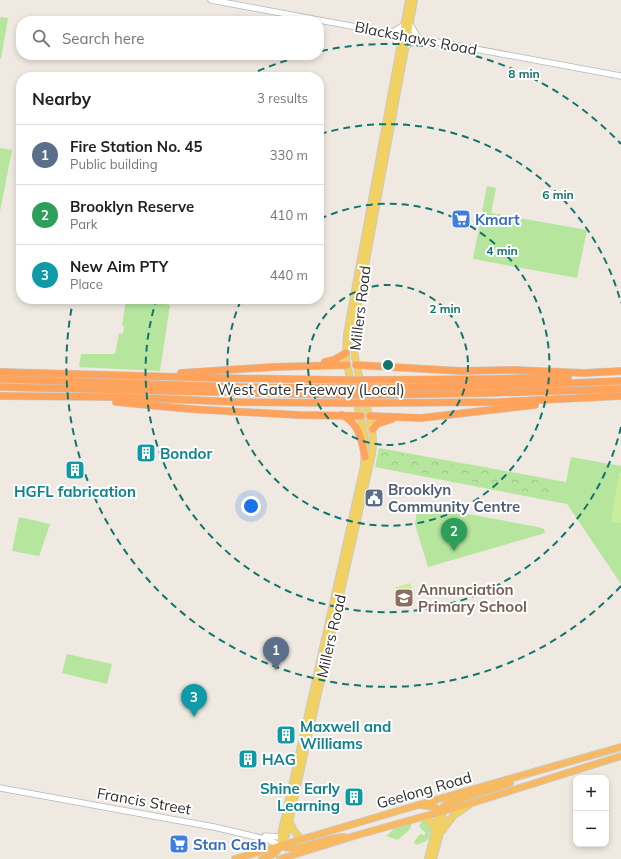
<!DOCTYPE html>
<html lang="en">
<head>
<meta charset="utf-8">
<style>
  :root { --surface:#fff; --page:#f6f6f6; --text:#202124; --muted:#757577; --line:#e0e0e0; --accent:#b45309 }
  body { margin:0; font-family:Mulish,sans-serif; background:var(--page); color:var(--text) }
  .controls { position:absolute; right:12px; bottom:12px; display:grid; overflow:hidden; border-radius:8px; box-shadow:0 2px 6px #0003 }
  .controls button { width:36px; height:36px; display:grid; place-items:center; padding:0; border:0; border-bottom:1px solid var(--line); background:var(--surface); color:var(--text); font:20px sans-serif }
  .you { position:absolute; left:251px; top:506px; width:14px; height:14px; margin:-10px; border:3px solid #fff; border-radius:50%; background:#1a73e8; box-shadow:0 0 0 6px #1a73e833 }
  .badge { display:grid; place-items:center; width:26px; height:26px; border-radius:50%; background:var(--accent); color:#fff; font-size:13px; font-weight:700 }
  .pin { position:absolute; translate:-50% -33px; filter:drop-shadow(0 1px 2px #0008) }
  .pin::after { content:''; position:absolute; top:21px; width:14px; height:12px; background:inherit; clip-path:polygon(0 0,100% 0,50% 100%) }
  .list { margin:0; padding:0; list-style:none }
  h2 { display:flex; justify-content:space-between; align-items:center; height:52px; margin:0; padding:0 16px; font-size:17px }
  h2 small { font-size:13px; font-weight:400; color:var(--muted) }
  .list li { display:grid; grid-template-columns:26px 1fr auto; gap:12px; align-items:center; box-sizing:border-box; height:60px; padding:0 16px; border-top:1px solid var(--line) }
  .list b { display:block; font-size:15px; white-space:nowrap }
  .list p { margin:0; font-size:13px; white-space:nowrap; color:var(--muted) }
  .list em { font-size:13px; font-style:normal; color:var(--muted) }
  .icon { flex:none; width:22px; height:22px; fill:none; stroke:currentColor; stroke-width:2; stroke-linecap:round; stroke-linejoin:round }
  .map { position:relative; flex:none; width:621px; height:859px; overflow:hidden }
  .search { position:absolute; background:var(--surface); box-shadow:0 2px 6px #0003; left:16px; top:16px; width:308px; height:44px; display:flex; align-items:center; gap:10px; box-sizing:border-box; padding:0 14px; border-radius:16px; color:var(--muted); font-size:15px }
  .panel { position:absolute; background:var(--surface); box-shadow:0 2px 6px #0003; left:16px; top:72px; width:308px; height:232px; border-radius:16px }
  .map>svg:first-child { display:block }
  .grass { fill:#b6e59e }
  .forest { fill:url(#forest-crowns) }
  .pitch { fill:#c9ec9a }
  .lines { fill:none; stroke-linecap:round; stroke-linejoin:round }
  .secondary-casing { stroke:#b4b7c1; stroke-width:7 }
  .primary-casing { stroke:#c9c9c9; stroke-width:8 }
  .trunk-casing { stroke:#c9c9c9; stroke-width:8 }
  .motorway-casing { stroke:#c9c9c9; stroke-width:8 }
  .secondary { stroke:#fff; stroke-width:5.5 }
  .primary { stroke:#f2d163; stroke-width:6 }
  .trunk { stroke:#f8ba60; stroke-width:6 }
  .motorway { stroke:#ffa35c; stroke-width:7 }
  .motorway-bridge-casing { stroke:#c9c9c9; stroke-width:8; stroke-linecap:butt }
  .motorway-bridge { stroke:#ffa35c; stroke-width:7 }
  .ring { fill:none; stroke:#0f766e; stroke-width:2; stroke-dasharray:7 5 }
  .labels { text-anchor:middle; dominant-baseline:central; stroke-width:4; stroke-linejoin:round; paint-order:stroke }
  .street-label { font-size:15px; fill:#2e2e2e; stroke:#fff }
  .shop-label { font-size:15px; font-weight:bold; fill:#366cbe; stroke:#fff; text-anchor:start }
  .culture-label { font-size:15px; font-weight:bold; fill:#0d838f; stroke:#fff; text-anchor:start }
  .service-label { font-size:15px; font-weight:bold; fill:#4e5e75; stroke:#fff; text-anchor:start }
  .education-label { font-size:15px; font-weight:bold; fill:#785e54; stroke:#fff; text-anchor:start }
  .centre { fill:#0f766e; stroke:#fff; stroke-width:2 }
  .ring-label { font-size:12px; text-anchor:middle; font-weight:bold; fill:#0f766e; stroke:#fff; stroke-width:4; stroke-linejoin:round; paint-order:stroke }
</style>
</head>
<body>
<div class="map">
<svg width="621" height="859" viewBox="0 0 621 859">
  <defs>
    <pattern id="forest-crowns" width="20" height="18" patternUnits="userSpaceOnUse"><rect width="20" height="18" fill="#b6e59e"/><path d="M2 6a3 3 0 1 1 6 0M12 15a3 3 0 1 1 6 0" fill="none" stroke="#9dc588"/></pattern>
  </defs>
  <rect width="100%" height="100%" fill="#efe9e1"/>
  <g class="grass">
    <path d="M0,17L8,18L1,59L0,58Z"/>
    <path d="M0,148L12,150L0,212Z"/>
    <path d="M487,186L496,188L491,213L587,230L577,278L473,259Z"/>
    <path d="M126,299H139L170,305L160,371L79,367L81,354H115L119,333L123,334L124,326H122Z"/>
    <path d="M379,448L566,482L571,457L621,466V584L567,504L375,467Z"/>
    <path d="M418,505L538,527L544,529L545,532L542,534L428,567L415,524Z"/>
    <path d="M19,517L50,524L39,556L12,551Z"/>
    <path d="M67,654L112,664L107,684L62,673Z"/>
    <path d="M424,820L426,821L431,828C429,841 428,841 416,845L414,842L420,834L425,835V832L423,831L419,826L422,821Z"/>
    <path d="M412,823L410,829L398,840L386,836L395,828Z"/>
  </g>
  <path class="forest" d="M381,450L546,482L557,487L563,498L378,465Z"/>
  <g class="pitch">
    <path d="M619,473H621V523L611,522Z"/>
    <path d="M410,583L412,590L398,595L396,587Z"/>
  </g>
  <g class="lines">
    <defs>
      <g id="secondary">
        <path d="M211,0L621,76"/>
        <path d="M410,24L418,38"/>
        <path d="M392,33L393,37L400,46"/>
        <path d="M392,33L404,25"/>
        <path d="M405,47L418,38"/>
        <path d="M0,788L214,827L269,840L281,846"/>
        <path d="M265,836L281,837"/>
        <path d="M253,854L259,845L258,838"/>
      </g>
      <g id="primary">
        <path d="M361,383C353,357 353,342 356,315L414,0"/>
        <path d="M424,817L431,822L434,830"/>
        <path d="M289,820C292,829 296,835 303,840"/>
        <path d="M443,830L453,816L469,805"/>
        <path d="M281,845V835L364,466L365,443L363,426L353,390L347,365L346,353L347,334L409,0"/>
        <path d="M281,846L286,835L372,454C375,435 370,419 365,400"/>
        <path d="M428,859L440,812"/>
        <path d="M433,859L443,822V817L441,812"/>
      </g>
      <g id="trunk">
        <path d="M420,805L435,807L441,812"/>
        <path d="M440,812L443,807L448,803L510,783"/>
        <path d="M281,846C299,854 324,837 344,837"/>
        <path d="M235,859L418,805L621,747"/>
        <path d="M262,859L274,854L281,846"/>
        <path d="M280,859L354,836L472,803L621,756"/>
      </g>
      <g id="motorway">
        <path d="M325,362L334,360L346,353"/>
        <path d="M356,365L461,371L514,370L584,373L621,371"/>
        <path d="M0,372L216,378L340,380"/>
        <path d="M181,373L273,367L347,365"/>
        <path d="M0,379L239,387L342,388"/>
        <path d="M370,380L494,379L568,377"/>
        <path d="M0,387L344,395"/>
        <path d="M372,388L524,385L621,381"/>
        <path d="M374,395L489,393L621,389"/>
        <path d="M0,396L122,397L236,402L346,403"/>
        <path d="M116,402L190,409L299,415L361,416"/>
        <path d="M376,403L498,402L621,396"/>
        <path d="M342,415C359,423 362,441 365,457"/>
        <path d="M370,416L421,418L535,405"/>
        <path d="M373,429L377,424L392,419"/>
      </g>
    </defs>
    <use href="#secondary" class="secondary-casing"/>
    <use href="#primary" class="primary-casing"/>
    <use href="#trunk" class="trunk-casing"/>
    <use href="#motorway" class="motorway-casing"/>
    <use href="#secondary" class="secondary"/>
    <use href="#primary" class="primary"/>
    <use href="#trunk" class="trunk"/>
    <use href="#motorway" class="motorway"/>
    <defs>
      <g id="motorway-bridge">
        <path d="M340,380H370"/>
        <path d="M342,388H372"/>
        <path d="M344,395H374"/>
        <path d="M346,403H376"/>
      </g>
    </defs>
    <use href="#motorway-bridge" class="motorway-bridge-casing"/>
    <use href="#motorway-bridge" class="motorway-bridge"/>
  </g>
  <g class="ring">
    <circle cx="388" cy="365" r="80"/>
    <path d="M320 219A161 161 0 1 1 241 300"/>
    <path d="M621 427A241 241 0 1 1 156 301M320 134A241 241 0 0 1 621 303"/>
    <path d="M621 586A321 321 0 0 1 73 301M247 76A321 321 0 0 1 302 56M321 51A321 321 0 0 1 621 144"/>
  </g>
  <defs>
    <symbol id="supermarket-square" viewBox="-11 -11 22 22"><rect x="-9" y="-9" width="18" height="18" rx="4" fill="#3f7fe0" stroke="#fff"/><path d="M-6-5.5h2.5l.6 2H6L4.5 2H-2.5L-4.4-4H-6ZM-1.5 3.2a1.3 1.3 0 1 0 .1 0ZM3 3.2a1.3 1.3 0 1 0 .1 0Z" fill="#fff"/></symbol>
    <symbol id="building-square" viewBox="-11 -11 22 22"><rect x="-9" y="-9" width="18" height="18" rx="4" fill="#0f9aa8" stroke="#fff"/><path d="M-4-6H4V6H1V3H-1V6H-4ZM-2.5-4.3h1.7v1.8h-1.7ZM.8-4.3h1.7v1.8H.8ZM-2.5-1h1.7V.8h-1.7ZM.8-1h1.7V.8H.8Z" fill="#fff"/></symbol>
    <symbol id="civic-square" viewBox="-11 -11 22 22"><rect x="-9" y="-9" width="18" height="18" rx="4" fill="#5c6f8a" stroke="#fff"/><path d="M-.6-6.5H3V-4.5H.6V-3L4-1V1h2V6H-6V1h2V-1L-.6-3ZM-1.2 2.5V6h2.4V2.5Z" fill="#fff"/></symbol>
    <symbol id="school-square" viewBox="-11 -11 22 22"><rect x="-9" y="-9" width="18" height="18" rx="4" fill="#8d6e63" stroke="#fff"/><path d="M0-5L7-2L0 1L-7-2ZM-4 1L0 2.5L4 1V4Q0 6-4 4Z" fill="#fff"/></symbol>
  </defs>
  <g fill-rule="evenodd">
    <use href="#supermarket-square" x="450" y="208" width="22" height="22"/>
    <use href="#building-square" x="135" y="442" width="22" height="22"/>
    <use href="#building-square" x="64" y="459" width="22" height="22"/>
    <use href="#civic-square" x="363" y="487" width="22" height="22"/>
    <use href="#school-square" x="393" y="587" width="22" height="22"/>
    <use href="#building-square" x="275" y="724" width="22" height="22"/>
    <use href="#building-square" x="237" y="748" width="22" height="22"/>
    <use href="#building-square" x="343" y="786" width="22" height="22"/>
    <use href="#supermarket-square" x="168" y="833" width="22" height="22"/>
  </g>
  <g class="labels">
    <g class="street-label">
      <text transform="translate(416 38) rotate(11)">Blackshaws Road</text>
      <text transform="translate(360 308) rotate(-83)">Millers Road</text>
      <text x="311" y="389">West Gate Freeway (Local)</text>
      <text transform="translate(331 636) rotate(-77)">Millers Road</text>
      <text transform="translate(424 790) rotate(-16)">Geelong Road</text>
      <text transform="translate(144 801) rotate(10)">Francis Street</text>
    </g>
    <g class="shop-label">
      <text x="475" y="219">Kmart</text>
      <text x="193" y="844">Stan Cash</text>
    </g>
    <g class="culture-label">
      <text x="160" y="453">Bondor</text>
      <text x="75" y="491" text-anchor="middle">HGFL fabrication</text>
      <text x="300" y="726">Maxwell and<tspan x="300" dy="17">Williams</tspan></text>
      <text x="262" y="759">HAG</text>
      <text x="340" y="788" text-anchor="end">Shine Early<tspan x="340" dy="17">Learning</tspan></text>
    </g>
    <g class="service-label">
      <text x="388" y="489">Brooklyn<tspan x="388" dy="17">Community Centre</tspan></text>
    </g>
    <g class="education-label">
      <text x="418" y="589">Annunciation<tspan x="418" dy="17">Primary School</tspan></text>
    </g>
  </g>
  <circle cx="388" cy="365" r="6" class="centre"/>
  <g class="ring-label">
    <text x="524" y="78">8 min</text>
    <text x="558" y="199">6 min</text>
    <text x="502" y="255">4 min</text>
    <text x="445" y="313">2 min</text>
  </g>
</svg>
<div class="controls">
<button>+</button>
<button>−</button>
</div>
<div class="you"></div>
<div class="pin badge" style="left:276px;top:670px;background:#5c6f8a">1</div>
<div class="pin badge" style="left:454px;top:551px;background:#2e9e5b">2</div>
<div class="pin badge" style="left:194px;top:717px;background:#0f9aa8">3</div>
<div class="search"><svg class="icon" aria-label="search" viewBox="0 0 24 24"><circle cx="10" cy="10" r="6"/><path d="M15 15l6 6"/></svg>Search here</div>
<section class="panel">
<h2>Nearby<small>3 results</small></h2>
<ul class="list">
<li><span class="badge" style="background:#5c6f8a">1</span><div><b>Fire Station No. 45</b><p>Public building</p></div><em>330 m</em></li>
<li><span class="badge" style="background:#2e9e5b">2</span><div><b>Brooklyn Reserve</b><p>Park</p></div><em>410 m</em></li>
<li><span class="badge" style="background:#0f9aa8">3</span><div><b>New Aim PTY</b><p>Place</p></div><em>440 m</em></li>
</ul>
</section>
</div>
</body>
</html>
